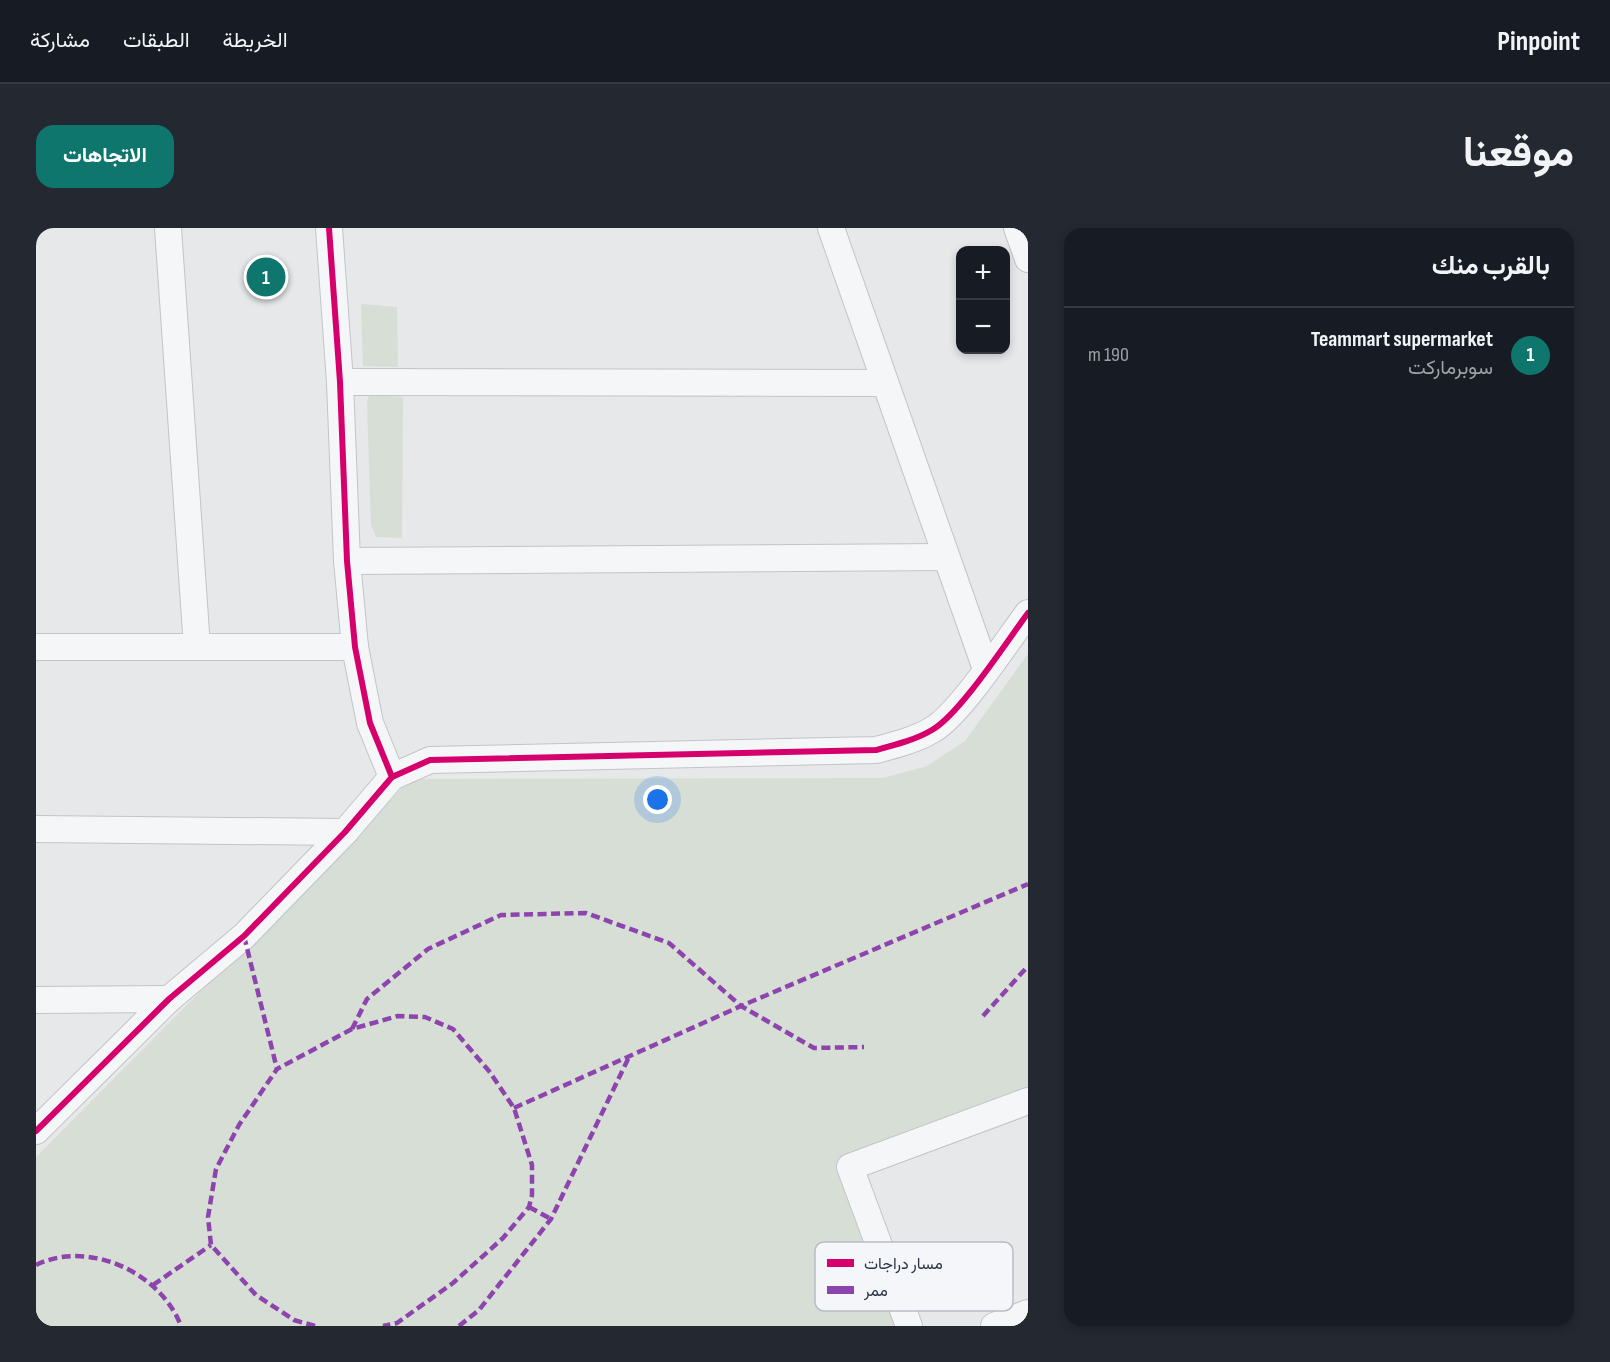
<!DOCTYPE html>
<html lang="ar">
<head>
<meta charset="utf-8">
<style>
  :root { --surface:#171b24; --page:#242831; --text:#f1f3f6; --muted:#9ea1a6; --line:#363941; --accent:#0f766e }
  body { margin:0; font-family:"Sofia Sans Condensed",Vazirmatn,sans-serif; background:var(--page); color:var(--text); direction:rtl }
  .controls { position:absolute; right:18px; top:18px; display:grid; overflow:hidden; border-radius:12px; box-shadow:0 3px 9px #0003 }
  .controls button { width:54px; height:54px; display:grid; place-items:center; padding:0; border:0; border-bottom:2px solid var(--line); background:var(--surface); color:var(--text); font:30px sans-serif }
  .you { position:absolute; left:622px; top:572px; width:21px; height:21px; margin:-15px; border:4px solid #fff; border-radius:50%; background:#1a73e8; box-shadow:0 0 0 9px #1a73e833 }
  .badge { display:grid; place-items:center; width:39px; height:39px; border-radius:50%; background:var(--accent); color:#fff; font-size:20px; font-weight:700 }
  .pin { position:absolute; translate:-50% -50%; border:3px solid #fff; box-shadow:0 2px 6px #0006 }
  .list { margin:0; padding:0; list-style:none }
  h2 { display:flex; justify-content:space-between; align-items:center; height:78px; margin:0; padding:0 24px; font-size:26px }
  h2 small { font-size:20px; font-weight:400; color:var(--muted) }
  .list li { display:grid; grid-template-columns:39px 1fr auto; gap:18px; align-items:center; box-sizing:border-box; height:96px; padding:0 24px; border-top:2px solid var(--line) }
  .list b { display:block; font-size:22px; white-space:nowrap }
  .list p { margin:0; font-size:20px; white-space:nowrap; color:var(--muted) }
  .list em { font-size:20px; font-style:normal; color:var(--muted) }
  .map { position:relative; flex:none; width:992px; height:1098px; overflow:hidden; direction:ltr; border-radius:18px }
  header { display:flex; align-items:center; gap:36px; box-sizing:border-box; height:84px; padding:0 30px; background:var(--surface); border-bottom:2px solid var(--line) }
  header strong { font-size:28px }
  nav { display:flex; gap:33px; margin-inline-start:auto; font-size:21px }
  .intro { display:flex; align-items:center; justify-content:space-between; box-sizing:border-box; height:144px; padding:0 36px }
  h1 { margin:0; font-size:42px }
  .button { padding:15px 27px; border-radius:18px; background:var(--accent); color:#fff; font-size:21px; font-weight:700 }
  main { display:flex; gap:36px; padding:0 36px }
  aside { flex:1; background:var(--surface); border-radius:18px; box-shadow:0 3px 9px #0003 }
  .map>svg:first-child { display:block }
  .green { fill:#d6ded6 }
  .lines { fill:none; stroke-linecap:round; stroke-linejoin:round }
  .minor-casing { stroke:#c3c4c8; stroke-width:28 }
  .minor { stroke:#f5f6f7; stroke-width:26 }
  .quiet { stroke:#8e44ad; stroke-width:4.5; stroke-dasharray:9 4.5; stroke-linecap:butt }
  .cycleway-casing { stroke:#f4f6f9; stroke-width:10 }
  .cycleway { stroke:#d6006c; stroke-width:6 }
  .key { fill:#f4f6f9; stroke:#b8bcc3; stroke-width:1.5 }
  .key-label { font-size:16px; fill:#2b3345 }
</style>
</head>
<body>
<header>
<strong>Pinpoint</strong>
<nav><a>الخريطة</a><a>الطبقات</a><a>مشاركة</a></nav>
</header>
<div class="intro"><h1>موقعنا</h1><a class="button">الاتجاهات</a></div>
<main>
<aside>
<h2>بالقرب منك<small></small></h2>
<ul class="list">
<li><span class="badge">1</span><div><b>Teammart supermarket</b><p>سوبرماركت</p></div><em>190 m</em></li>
</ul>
</aside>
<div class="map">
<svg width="992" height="1098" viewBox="0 0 992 1098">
  <rect width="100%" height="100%" fill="#e6e8ea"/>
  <g class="green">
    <path d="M325,76L361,79L362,139L327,138Z"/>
    <path d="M333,167L367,169L366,310L340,309L335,297L331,175Z"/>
    <path d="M992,426V876L808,947L861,1098H0V929L375,551L847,550L891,538L929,513Z"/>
  </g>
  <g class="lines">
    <defs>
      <g id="minor">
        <path d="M132,0L161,419"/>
        <path d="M795,0L950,441"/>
        <path d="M981,0L992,31"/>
        <path d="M304,154L849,155"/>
        <path d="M311,333L910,329"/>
        <path d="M0,419H319"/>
        <path d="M356,549L394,532L840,522C859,517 879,512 896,502C924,486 971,413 992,385"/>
        <path d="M0,601L309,604"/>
        <path d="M0,772L133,771"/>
        <path d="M0,903L133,771L208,708L309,604L356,549L334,495L319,419L311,333L304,154L293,0"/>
        <path d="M873,1098L814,939L992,873"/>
        <path d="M958,1098L992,1085"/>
      </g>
    </defs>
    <use href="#minor" class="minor-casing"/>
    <use href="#minor" class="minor"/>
    <g class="quiet">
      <path d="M208,708L241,841"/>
      <path d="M947,788L992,738"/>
      <path d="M316,801L331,771L392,721L465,687L550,685L633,715L705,778L778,820L828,819"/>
      <path d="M478,880L705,778L992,656"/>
      <path d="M493,979L515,991"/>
      <path d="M0,1037C53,1011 125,1045 145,1098"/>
      <path d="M117,1057L175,1017"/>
      <path d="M279,1098L258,1092L220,1067L175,1017L172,989L180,941L203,897L241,841L316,801L362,788L389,789L417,801L453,843L478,880L496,937V967L493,979L467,1010L417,1055L361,1095L347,1098"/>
      <path d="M423,1098L443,1082L515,991L593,829"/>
    </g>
    <defs>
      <g id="cycleway">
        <path d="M356,549L394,532L840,522C859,517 879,512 896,502C924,486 971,413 992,385"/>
        <path d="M0,903L133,771L208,708L309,604L356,549L334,495L319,419L311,333L304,154L293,0"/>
      </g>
    </defs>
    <use href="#cycleway" class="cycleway-casing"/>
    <use href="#cycleway" class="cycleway"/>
  </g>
  <rect x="779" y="1014" width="198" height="69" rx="9" class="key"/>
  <rect x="791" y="1031" width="27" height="8" fill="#d6006c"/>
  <rect x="791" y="1058" width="27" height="8" fill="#8e44ad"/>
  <g class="key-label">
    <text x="828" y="1041">مسار دراجات</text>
    <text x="828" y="1068">ممر</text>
  </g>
</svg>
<div class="controls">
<button>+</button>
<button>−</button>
</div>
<div class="you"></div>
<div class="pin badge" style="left:230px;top:49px">1</div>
</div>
</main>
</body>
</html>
